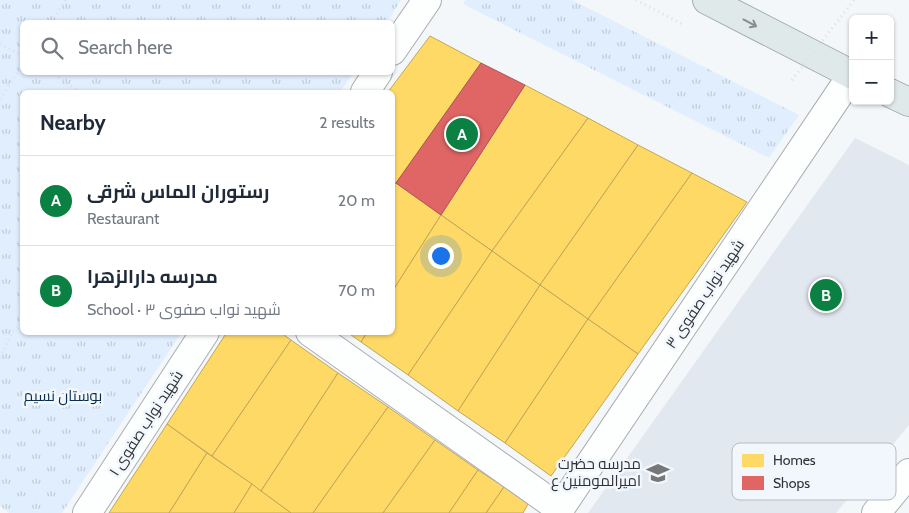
<!DOCTYPE html>
<html lang="en">
<head>
<meta charset="utf-8">
<style>
  :root { --surface:#fff; --page:#f6f6f7; --text:#1f2937; --muted:#747a83; --line:#e0e1e3; --accent:#0b8043 }
  body { margin:0; font-family:Cabin,Cairo,sans-serif; background:var(--page); color:var(--text) }
  .controls { position:absolute; right:15px; top:15px; display:grid; overflow:hidden; border-radius:8px; box-shadow:0 1px 4px #0004 }
  .controls button { width:45px; height:45px; display:grid; place-items:center; padding:0; border:0; border-bottom:1px solid var(--line); background:var(--surface); color:var(--text); font:25px sans-serif }
  .you { position:absolute; left:440px; top:255px; width:18px; height:18px; margin:-12px; border:4px solid #fff; border-radius:50%; background:#1a73e8; box-shadow:0 0 0 8px #1a73e833 }
  .badge { display:grid; place-items:center; width:32px; height:32px; border-radius:50%; background:var(--accent); color:#fff; font-size:16px; font-weight:700 }
  .pin { position:absolute; translate:-50% -50%; border:2px solid #fff; box-shadow:0 1px 5px #0006 }
  .list { margin:0; padding:0; list-style:none }
  h2 { display:flex; justify-content:space-between; align-items:center; height:65px; margin:0; padding:0 20px; font-size:21px }
  h2 small { font-size:16px; font-weight:400; color:var(--muted) }
  .list li { display:grid; grid-template-columns:32px 1fr auto; gap:15px; align-items:center; box-sizing:border-box; height:90px; padding:0 20px; border-top:1px solid var(--line) }
  .list b { display:block; font-size:19px; white-space:nowrap }
  .list p { margin:0; font-size:16px; white-space:nowrap; color:var(--muted) }
  .list em { font-size:16px; font-style:normal; color:var(--muted) }
  .icon { flex:none; width:28px; height:28px; fill:none; stroke:currentColor; stroke-width:2; stroke-linecap:round; stroke-linejoin:round }
  .map { position:relative; flex:none; width:909px; height:513px; overflow:hidden }
  .search { position:absolute; background:var(--surface); box-shadow:0 1px 4px #0004; left:20px; top:20px; width:375px; height:55px; display:flex; align-items:center; gap:12px; box-sizing:border-box; padding:0 18px; border-radius:8px; color:var(--muted); font-size:19px }
  .panel { position:absolute; background:var(--surface); box-shadow:0 1px 4px #0004; left:20px; top:90px; width:375px; height:245px; border-radius:8px }
  .map>svg:first-child { display:block }
  .built { fill:#e2e8f0 }
  .grass { fill:url(#grass-tufts) }
  .homes { fill:#ffd966; stroke:#c1a757 }
  .shops { fill:#e06666; stroke:#ab5657 }
  .lines { fill:none; stroke-linecap:round; stroke-linejoin:round }
  .minor-casing { stroke:#abadb0; stroke-width:30 }
  .major-casing { stroke:#9fafb0; stroke-width:30 }
  .path { stroke:#dedfe0; stroke-width:3; stroke-dasharray:1 4; stroke-linecap:butt }
  .minor { stroke:#fdfefe; stroke-width:28 }
  .major { stroke:#e0e9e9; stroke-width:28 }
  .path-bridge { stroke:#dedfe0; stroke-width:3; stroke-dasharray:1 4; stroke-linecap:butt }
  .oneway { stroke:#888e8e }
  .labels { text-anchor:middle; dominant-baseline:central; stroke-width:5; stroke-linejoin:round; paint-order:stroke }
  .street-label { font-size:15px; fill:#303234; stroke:#f1f7fd }
  .park-label { font-size:15px; fill:#0a2c4d; stroke:#f1f7fd }
  .poi-label { font-size:15px; fill:#303234; stroke:#f1f7fd; text-anchor:end }
  .key { fill:#f1f7fd; stroke:#b7bcc1; stroke-width:1 }
  .key-label { font-size:14px; fill:#303234 }
</style>
</head>
<body>
<div class="map">
<svg width="909" height="513" viewBox="0 0 909 513">
  <defs>
    <pattern id="grass-tufts" width="24" height="20" patternUnits="userSpaceOnUse" patternTransform="scale(1.25)"><rect width="24" height="20" fill="#e0eefd"/><path d="M3 7l-1-3M5 7V3M7 7l1-3M15 17l-1-3M17 17v-4M19 17l1-3" fill="none" stroke="#c0cdd9"/></pattern>
  </defs>
  <rect width="100%" height="100%" fill="#f4f7fa"/>
  <path class="built" d="M855,138L909,165V425L836,513H588Z"/>
  <g class="grass">
    <path d="M0,0H401L387,22H22V72L353,73L340,92H22V332L181,333L62,513H9L0,506Z"/>
    <path d="M465,0H572L799,115L769,158L463,4Z"/>
  </g>
  <g class="homes">
    <path d="M430,36L481,63L396,183L392,181V92H388Z"/>
    <path d="M525,85L588,118L492,251L441,215Z"/>
    <path d="M588,118L638,145L540,285L492,251Z"/>
    <path d="M638,145L692,173L588,319L540,285Z"/>
    <path d="M692,173L747,202L638,354L588,319Z"/>
    <path d="M396,183L441,215L392,292V188Z"/>
    <path d="M441,215L492,251L408,375L361,342L367,332H392V292Z"/>
    <path d="M492,251L540,285L458,411L408,375Z"/>
    <path d="M540,285L588,319L505,443L458,411Z"/>
    <path d="M588,319L638,354L551,476L505,443Z"/>
    <path d="M227,332H280L291,340L212,456L167,424Z"/>
    <path d="M347,332H367L361,342Z"/>
    <path d="M291,340L338,373L261,491L212,456Z"/>
    <path d="M338,373L388,407L313,513H291L261,491Z"/>
    <path d="M388,407L435,440L383,513H313Z"/>
    <path d="M167,424L207,453L169,513H109Z"/>
    <path d="M435,440L478,470L449,513H383Z"/>
    <path d="M207,453L252,484L234,513H169Z"/>
    <path d="M478,470L504,487L486,513H449Z"/>
    <path d="M252,484L261,491L291,513H234Z"/>
    <path d="M504,487L528,504L523,513H486Z"/>
  </g>
  <path class="shops" d="M481,63L525,85L441,215L396,183Z"/>
  <g class="lines">
    <defs>
      <g id="minor">
        <path d="M392,51L427,0"/>
        <path d="M365,92L378,72"/>
        <path d="M310,332L560,509"/>
        <path d="M87,513L205,332"/>
        <path d="M557,513L852,75"/>
        <path d="M876,513L909,473"/>
      </g>
      <g id="major">
        <path d="M707,0L853,75"/>
        <path d="M890,93L909,102"/>
      </g>
    </defs>
    <use href="#minor" class="minor-casing"/>
    <use href="#major" class="major-casing"/>
    <g class="path">
      <path d="M636,0L682,24"/>
      <path d="M51,22L66,0"/>
      <path d="M0,44L22,55"/>
      <path d="M50,72L80,92"/>
      <path d="M0,99L22,66"/>
      <path d="M0,358L13,331L22,325"/>
    </g>
    <use href="#minor" class="minor"/>
    <use href="#major" class="major"/>
    <path class="path-bridge" d="M792,80L854,0"/>
  </g>
  <defs><path id="oneway-shaft" d="M-6 0H5M1.5-3L5.5 0L1.5 3" fill="none" stroke-width="1.6" stroke-linecap="round" stroke-linejoin="round" transform="scale(1.25)"/></defs>
  <use class="oneway" href="#oneway-shaft" transform="translate(750 23) rotate(28)"/>
  <defs>
    <symbol id="school-bare" viewBox="-9 -9 18 18"><path d="M0-5L7-2L0 1L-7-2ZM-4 1L0 2.5L4 1V4Q0 6-4 4Z" fill="#757779" stroke="#f1f7fd" stroke-width="2.5" paint-order="stroke"/></symbol>
  </defs>
  <g fill-rule="evenodd">
    <use href="#school-bare" x="642" y="457" width="32" height="32"/>
  </g>
  <g class="labels">
    <g class="street-label">
      <text transform="translate(705 294) rotate(-56)">شهید نواب صفوی ۳</text>
      <text transform="translate(146 423) rotate(-57)">شهید نواب صفوی ۱</text>
    </g>
    <g class="park-label">
      <text x="63" y="396">بوستان نسیم</text>
    </g>
    <g class="poi-label">
      <text x="641" y="464">مدرسه حضرت<tspan x="641" dy="17">امیرالمومنین ع</tspan></text>
    </g>
  </g>
  <rect x="732" y="443" width="164" height="57" rx="8" class="key"/>
  <rect x="742" y="454" width="22" height="13" fill="#ffd966"/>
  <rect x="742" y="476" width="22" height="14" fill="#e06666"/>
  <g class="key-label">
    <text x="773" y="465">Homes</text>
    <text x="773" y="488">Shops</text>
  </g>
</svg>
<div class="controls">
<button>+</button>
<button>−</button>
</div>
<div class="you"></div>
<div class="pin badge" style="left:462px;top:134px">A</div>
<div class="pin badge" style="left:826px;top:295px">B</div>
<div class="search"><svg class="icon" aria-label="search" viewBox="0 0 24 24"><circle cx="10" cy="10" r="6"/><path d="M15 15l6 6"/></svg>Search here</div>
<section class="panel">
<h2>Nearby<small>2 results</small></h2>
<ul class="list">
<li><span class="badge">A</span><div><b>رستوران الماس شرقی</b><p>Restaurant</p></div><em>20 m</em></li>
<li><span class="badge">B</span><div><b>مدرسه دارالزهرا</b><p>School · شهید نواب صفوی ۳</p></div><em>70 m</em></li>
</ul>
</section>
</div>
</body>
</html>
